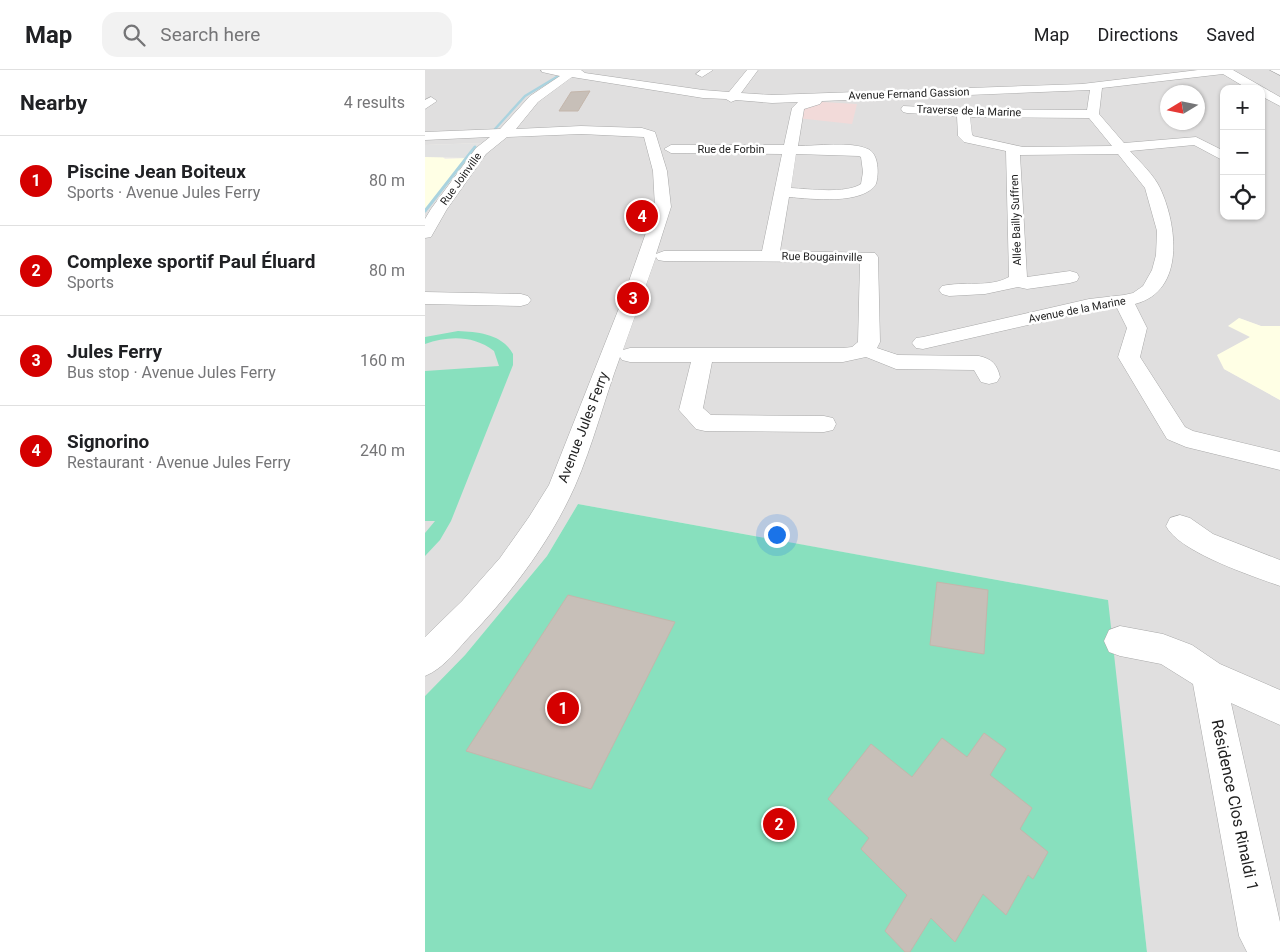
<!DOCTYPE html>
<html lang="en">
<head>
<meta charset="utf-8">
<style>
  :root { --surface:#fff; --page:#f2f2f2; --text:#202124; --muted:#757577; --line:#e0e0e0; --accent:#d40000 }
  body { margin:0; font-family:Roboto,sans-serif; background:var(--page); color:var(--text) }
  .controls { position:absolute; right:15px; top:15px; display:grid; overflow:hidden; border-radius:10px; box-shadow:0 1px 4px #0004 }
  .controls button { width:45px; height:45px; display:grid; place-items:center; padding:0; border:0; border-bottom:1px solid var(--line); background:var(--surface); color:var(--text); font:25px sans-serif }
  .compass { position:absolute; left:735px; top:15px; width:45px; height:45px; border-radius:50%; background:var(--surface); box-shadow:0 1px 4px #0004; rotate:260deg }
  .you { position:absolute; left:351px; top:464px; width:18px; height:18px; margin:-12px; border:4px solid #fff; border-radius:50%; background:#1a73e8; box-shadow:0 0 0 8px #1a73e833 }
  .badge { display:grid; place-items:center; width:32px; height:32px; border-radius:50%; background:var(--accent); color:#fff; font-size:16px; font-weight:700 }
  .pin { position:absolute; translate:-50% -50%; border:2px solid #fff; box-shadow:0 1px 5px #0006 }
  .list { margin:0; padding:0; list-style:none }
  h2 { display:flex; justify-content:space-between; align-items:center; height:65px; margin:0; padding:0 20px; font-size:21px }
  h2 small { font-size:16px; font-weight:400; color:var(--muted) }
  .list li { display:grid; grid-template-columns:32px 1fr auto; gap:15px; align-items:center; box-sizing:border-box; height:90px; padding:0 20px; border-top:1px solid var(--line) }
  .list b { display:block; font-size:19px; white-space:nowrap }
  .list p { margin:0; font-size:16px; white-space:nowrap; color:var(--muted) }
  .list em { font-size:16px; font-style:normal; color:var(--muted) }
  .icon { flex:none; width:28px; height:28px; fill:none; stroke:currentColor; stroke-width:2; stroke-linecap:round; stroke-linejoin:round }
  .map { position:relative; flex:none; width:855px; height:882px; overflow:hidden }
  header { display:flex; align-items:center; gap:30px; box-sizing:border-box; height:70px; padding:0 25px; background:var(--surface); border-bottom:1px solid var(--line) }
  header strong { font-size:24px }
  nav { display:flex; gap:28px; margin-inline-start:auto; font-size:18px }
  .search { width:350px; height:45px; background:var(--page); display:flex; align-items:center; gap:12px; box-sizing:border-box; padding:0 18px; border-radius:15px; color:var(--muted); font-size:19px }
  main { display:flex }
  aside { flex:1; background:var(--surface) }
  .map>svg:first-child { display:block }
  .residential { fill:#e0dfdf; fill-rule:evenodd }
  .commercial { fill:#f2dad9 }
  .education { fill:#ffffe5 }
  .pitch { fill:#88e0be }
  .parking { fill:#e2e2e2 }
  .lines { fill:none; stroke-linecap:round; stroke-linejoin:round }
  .stream-far1 { stroke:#aad3df; stroke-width:2.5 }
  .stream { stroke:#aad3df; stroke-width:3 }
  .building { fill:#c7bfb8; stroke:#c4b6ab }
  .minor-casing { stroke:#a9a9a9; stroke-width:1 }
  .minor { fill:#fff; fill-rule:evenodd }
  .labels { text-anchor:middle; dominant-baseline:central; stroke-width:5; stroke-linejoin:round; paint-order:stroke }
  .far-street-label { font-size:11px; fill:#222; stroke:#fff }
  .street-label { font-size:14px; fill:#222; stroke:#fff }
  .near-street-label { font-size:16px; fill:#222; stroke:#fff }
</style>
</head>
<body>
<header>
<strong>Map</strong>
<div class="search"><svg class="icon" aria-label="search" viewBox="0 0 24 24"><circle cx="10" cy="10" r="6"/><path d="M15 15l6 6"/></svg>Search here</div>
<nav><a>Map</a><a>Directions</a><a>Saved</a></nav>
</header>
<main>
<aside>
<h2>Nearby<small>4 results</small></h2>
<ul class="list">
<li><span class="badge">1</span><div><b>Piscine Jean Boiteux</b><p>Sports · Avenue Jules Ferry</p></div><em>80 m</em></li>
<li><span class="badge">2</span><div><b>Complexe sportif Paul Éluard</b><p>Sports</p></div><em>80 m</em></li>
<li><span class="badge">3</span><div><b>Jules Ferry</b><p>Bus stop · Avenue Jules Ferry</p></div><em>160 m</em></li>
<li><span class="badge">4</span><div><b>Signorino</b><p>Restaurant · Avenue Jules Ferry</p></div><em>240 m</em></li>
</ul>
</aside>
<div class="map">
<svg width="855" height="882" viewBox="0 0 855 882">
  <rect width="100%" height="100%" fill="#f2efe9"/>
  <path class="residential" d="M0,0H855V256H836L814,248L825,267L799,299L855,330V882H722L682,530L153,434L122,486L40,585L0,626V141L57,73L0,75ZM799,19H836V146H799ZM742,22H772V52H742Z"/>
  <path class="commercial" d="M380,31L432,34L427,54L372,48Z"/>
  <g class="education">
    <path d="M17,86L20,89L44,88L0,141V87Z"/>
    <path d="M814,248L836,256H855V330L799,299L792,285L825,267L803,256Z"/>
  </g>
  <g class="pitch">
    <path d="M33,261C54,262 77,264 88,284V295L26,451L15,470L0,486V463L10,451H0V301L74,296L69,281C48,265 23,266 0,274V267Z"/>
    <path d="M153,434L683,530L722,882H0V626L40,585L122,486Z"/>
  </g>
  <path class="parking" d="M58,73L44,88L0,87V75Z"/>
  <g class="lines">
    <path class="stream-far1" d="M70,59L100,26L135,5"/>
    <path class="stream" d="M0,141L50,77"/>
  </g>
  <g class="building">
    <path d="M165,21L153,41H134L146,22Z"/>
    <path d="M512,512L563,520L559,584L505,575Z"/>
    <path d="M143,525L250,552L166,719L41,681Z"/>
    <path d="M559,663L581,679L565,705L607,738L595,759L623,782L608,809L603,805L581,845L558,824L530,872L506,848L485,882H480L460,861L482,825L436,779L444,768L403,729L446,674L487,707L517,668L542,687Z"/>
  </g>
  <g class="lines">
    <defs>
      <g id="minor">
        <path d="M116,0H156L160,3L278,20L304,22L322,0H333L316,23L347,25L657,14L773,0H808L855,27V36L836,26V19H823L798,4L677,18L674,44L699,73L771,67L799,81V91L769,75L705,81C715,92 729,105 735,118C752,154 761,221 710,234L722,258L715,287L760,357L768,361L855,382V400L761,377L742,369L693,287L702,258L692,238L664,241L498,279L491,278L487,273L491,268L498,267L664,229L699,225L708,223L718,216L727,200L731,185L732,161L720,118L693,84L595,85L602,207L645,201L652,203L654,207L652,211L645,213L602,219L593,217L560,224L524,226L517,224L514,220L517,216C538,211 564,218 584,207L581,81L539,72L533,66L532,46L482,43L478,42L476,39L478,36L538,39L662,40L665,20L397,31L395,34L379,39L373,76C391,76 426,71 443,79C454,84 454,104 451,114C438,135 387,129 364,127L355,181L450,183L453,187L455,272L452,278L473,285L554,286C567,289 572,294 575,307L572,312L564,314L556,312L549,300L471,299L441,287L418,292H287L278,338L286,345L399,346L408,348L411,354L408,360L399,362L280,361L271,359L254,340L266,292H205L197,290L195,287C179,330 168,375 150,416C126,470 88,521 48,563C33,578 20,598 0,606V567L37,531L75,488L104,447L124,415L198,228L230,137L228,101L219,67L156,64L82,67L61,84L22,139L6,167L0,168V149L6,139L51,78L65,67L0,70V62L75,59L105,26L135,6L117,2ZM147,7L278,28L301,29L306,32L311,30L347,33L373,32L367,38L359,75H246L239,79L246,83L357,84L337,181H239L231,184L246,137L242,101L230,62L217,58L156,56L91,59L113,32ZM545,47L664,48L687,76L598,77L548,66L547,64ZM371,84L434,86L436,87L438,102L436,114C420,124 385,119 366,118ZM231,187L233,190L239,191L435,192L433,272L427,277L418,278H205L198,280Z"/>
        <path d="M276,0H288L277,7L271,4Z"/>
        <path d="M845,0H855V5Z"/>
        <path d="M6,27L12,31L0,39V30Z"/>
        <path d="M0,222L96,224L103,226L106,230L103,234L96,236L0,234Z"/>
        <path d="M755,445L765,448L788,464L855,490V516C827,506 754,482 741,456L745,448Z"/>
        <path d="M695,556L738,564L767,575L795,594L855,620V655L806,633L855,852V882H822L814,866L768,614L736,594L695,586L684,582L679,571L684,560Z"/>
      </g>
    </defs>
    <use href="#minor" class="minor-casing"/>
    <use href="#minor" class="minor"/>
  </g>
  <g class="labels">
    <g class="far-street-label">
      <text transform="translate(484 24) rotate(-2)">Avenue Fernand Gassion</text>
      <text transform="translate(544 41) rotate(2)">Traverse de la Marine</text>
      <text x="306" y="79">Rue de Forbin</text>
      <text transform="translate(36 109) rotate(-54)">Rue Joinville</text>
      <text transform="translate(591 150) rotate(-92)">Allée Bailly Suffren</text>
      <text transform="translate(397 187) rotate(1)">Rue Bougainville</text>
      <text transform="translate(652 240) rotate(-11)">Avenue de la Marine</text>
    </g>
    <g class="street-label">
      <text transform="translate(158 357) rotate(-69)">Avenue Jules Ferry</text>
    </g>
    <g class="near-street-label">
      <text transform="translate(810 735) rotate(78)">Résidence Clos Rinaldi 1</text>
    </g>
  </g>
</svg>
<div class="controls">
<button>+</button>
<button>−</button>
<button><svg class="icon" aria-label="locate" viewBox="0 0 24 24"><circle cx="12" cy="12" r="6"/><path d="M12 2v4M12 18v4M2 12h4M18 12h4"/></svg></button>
</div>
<svg class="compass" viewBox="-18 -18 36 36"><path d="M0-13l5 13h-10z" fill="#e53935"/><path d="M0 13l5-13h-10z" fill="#757577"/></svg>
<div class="you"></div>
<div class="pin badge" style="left:138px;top:638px">1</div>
<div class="pin badge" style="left:354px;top:754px">2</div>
<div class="pin badge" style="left:208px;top:228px">3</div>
<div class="pin badge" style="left:217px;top:146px">4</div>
</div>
</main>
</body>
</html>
